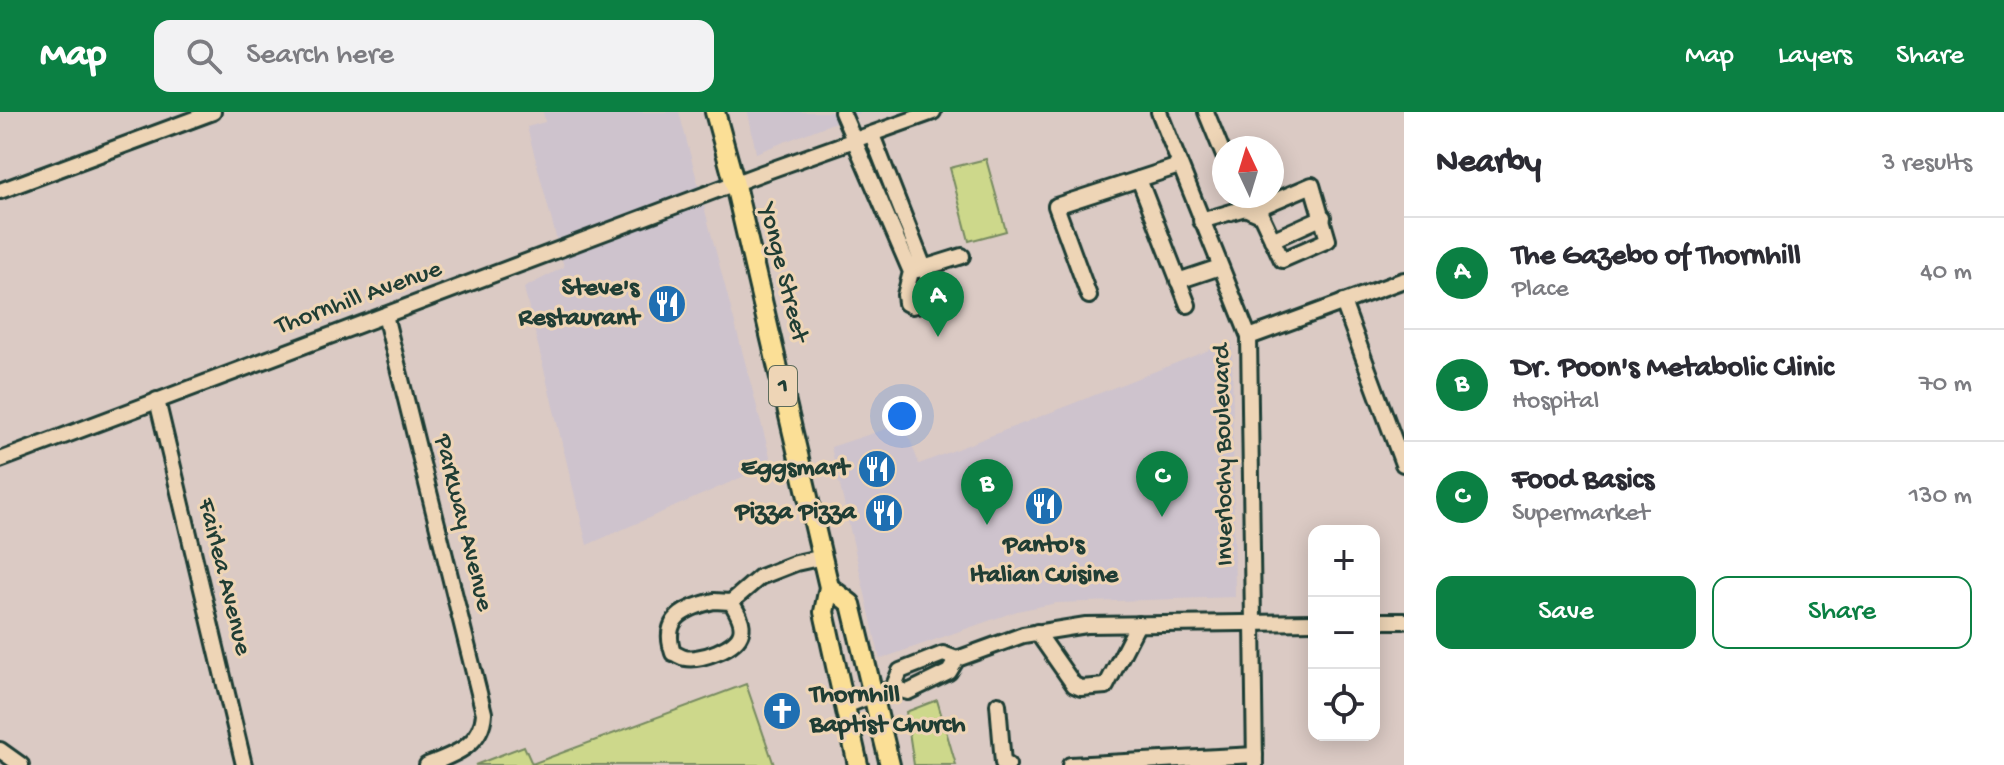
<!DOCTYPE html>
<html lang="en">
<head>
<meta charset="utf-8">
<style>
  :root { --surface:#fff; --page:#f2f2f3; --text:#2b2b33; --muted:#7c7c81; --line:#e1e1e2; --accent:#0b8043 }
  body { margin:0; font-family:"Gochi Hand",sans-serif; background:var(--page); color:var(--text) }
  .controls { position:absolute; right:24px; bottom:24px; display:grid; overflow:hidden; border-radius:16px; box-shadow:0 4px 20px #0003 }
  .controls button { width:72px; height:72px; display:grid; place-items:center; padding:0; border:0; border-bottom:2px solid var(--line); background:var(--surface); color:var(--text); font:40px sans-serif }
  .compass { position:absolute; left:1212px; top:24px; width:72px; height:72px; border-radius:50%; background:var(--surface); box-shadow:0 4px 20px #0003; rotate:356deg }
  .you { position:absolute; left:902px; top:304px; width:28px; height:28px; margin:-20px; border:6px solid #fff; border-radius:50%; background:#1a73e8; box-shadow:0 0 0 12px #1a73e833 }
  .badge { display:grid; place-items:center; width:52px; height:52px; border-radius:50%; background:var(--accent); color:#fff; font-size:26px; font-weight:700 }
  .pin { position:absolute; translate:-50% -66px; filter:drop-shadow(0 2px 4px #0008) }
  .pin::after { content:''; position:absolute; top:42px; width:28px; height:24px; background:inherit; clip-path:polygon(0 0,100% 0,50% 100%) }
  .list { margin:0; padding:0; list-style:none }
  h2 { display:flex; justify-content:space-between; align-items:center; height:104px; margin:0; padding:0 32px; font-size:34px }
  h2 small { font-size:26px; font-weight:400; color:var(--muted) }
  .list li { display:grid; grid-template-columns:52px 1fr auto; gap:24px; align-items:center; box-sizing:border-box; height:112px; padding:0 32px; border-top:2px solid var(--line) }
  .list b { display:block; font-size:30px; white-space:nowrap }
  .list p { margin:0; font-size:26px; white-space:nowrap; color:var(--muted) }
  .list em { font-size:26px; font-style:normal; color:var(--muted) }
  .actions { display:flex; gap:16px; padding:24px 32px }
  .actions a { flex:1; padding:18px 0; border:2px solid var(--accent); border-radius:16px; text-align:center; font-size:28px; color:var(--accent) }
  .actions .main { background:var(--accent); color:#fff }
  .icon { flex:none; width:44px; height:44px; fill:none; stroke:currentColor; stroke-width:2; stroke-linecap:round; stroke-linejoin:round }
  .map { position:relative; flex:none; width:1404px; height:653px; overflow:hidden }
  header { display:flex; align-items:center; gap:48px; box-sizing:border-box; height:112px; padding:0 40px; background:var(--accent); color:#fff }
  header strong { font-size:38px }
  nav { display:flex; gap:44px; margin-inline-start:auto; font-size:28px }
  .search { width:560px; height:72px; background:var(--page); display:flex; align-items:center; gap:20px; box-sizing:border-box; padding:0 28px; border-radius:16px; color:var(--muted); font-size:30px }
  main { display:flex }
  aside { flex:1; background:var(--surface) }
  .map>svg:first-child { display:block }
  .built { fill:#cec3cd }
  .green { fill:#cdd88b; stroke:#768a60; stroke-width:2 }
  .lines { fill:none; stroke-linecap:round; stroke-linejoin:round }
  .minor-casing { stroke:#1f3d34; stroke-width:20 }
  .major-casing { stroke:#1f3d34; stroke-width:24 }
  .minor { stroke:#eed5b6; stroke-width:14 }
  .major { stroke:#fbdf96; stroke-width:18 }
  .labels { text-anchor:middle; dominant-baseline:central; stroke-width:6; stroke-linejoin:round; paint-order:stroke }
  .shield { fill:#eed5b6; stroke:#5d6b5b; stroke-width:2 }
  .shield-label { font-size:24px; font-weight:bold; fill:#1f3d34 }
  .street-label { font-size:26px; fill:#1f3d34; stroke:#eed5b6 }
  .poi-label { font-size:26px; font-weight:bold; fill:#1f3d34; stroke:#eed5b6; text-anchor:end }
</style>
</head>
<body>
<header>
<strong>Map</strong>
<div class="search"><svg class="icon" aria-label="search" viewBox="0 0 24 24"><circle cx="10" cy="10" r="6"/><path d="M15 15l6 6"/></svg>Search here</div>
<nav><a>Map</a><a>Layers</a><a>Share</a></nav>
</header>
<main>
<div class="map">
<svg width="1404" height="653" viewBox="0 0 1404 653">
  <rect width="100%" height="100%" fill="#dbcac4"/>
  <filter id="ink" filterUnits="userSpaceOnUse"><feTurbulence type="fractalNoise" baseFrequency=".0125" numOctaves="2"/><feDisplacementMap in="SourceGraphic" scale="16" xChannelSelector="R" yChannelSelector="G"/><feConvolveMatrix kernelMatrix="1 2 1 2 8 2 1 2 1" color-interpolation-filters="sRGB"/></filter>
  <g filter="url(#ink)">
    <g class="built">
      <path d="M543,0H679L772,352L587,433L524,176L564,155L527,15L545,10Z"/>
      <path d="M748,0H861L756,41Z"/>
      <path d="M1232,229L1235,485L1057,491L1017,499L880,547L831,335L904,311L919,352Z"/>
    </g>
    <g class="green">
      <path d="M986,47L1006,119L969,129L950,56Z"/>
      <path d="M746,572L774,653H475L524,634L532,652Z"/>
      <path d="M937,588L956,653H914L906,600Z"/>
    </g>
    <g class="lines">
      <defs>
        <g id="minor">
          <path d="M842,0L911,160L905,183L906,191L912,194L937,189L872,23"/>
          <path d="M1159,0L1249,225L1255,653"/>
          <path d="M1206,0L1224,44"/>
          <path d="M1139,67L1188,193"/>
          <path d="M0,79L213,0"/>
          <path d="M1245,96L1261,103L1282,148L1328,128L1312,73L1251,99"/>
          <path d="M1201,109L1245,96L1240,84"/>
          <path d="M1272,128L1323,105"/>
          <path d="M917,158L962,144"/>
          <path d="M1178,169L1220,155"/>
          <path d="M1089,184L1056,94L1179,54"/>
          <path d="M1343,190L1403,352"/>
          <path d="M385,203L484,601C482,634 453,643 427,653"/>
          <path d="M1249,225L1404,168"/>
          <path d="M157,288L244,653"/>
          <path d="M0,348L762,61L933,0"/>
          <path d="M714,489L731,490C736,498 744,510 741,520C737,536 699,549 685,546C680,545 677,542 673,541C661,506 685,496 714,489Z"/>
          <path d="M731,490L760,465L796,451L823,445"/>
          <path d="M1374,509H1404"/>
          <path d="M1037,520L1074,573L1081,576L1106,574L1138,512"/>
          <path d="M893,576L900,559L943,542L957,547"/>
          <path d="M998,592L1003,651L1008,653"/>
          <path d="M845,594L893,576L908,580L949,560L957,547L1023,523L1086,513L1314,510"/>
          <path d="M0,638L21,653"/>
          <path d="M1070,653L1255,643"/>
        </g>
        <g id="major">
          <path d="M715,0L735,73L829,475L824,500L858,653"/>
          <path d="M829,475L851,492L890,653"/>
        </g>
      </defs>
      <use href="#minor" class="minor-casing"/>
      <use href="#major" class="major-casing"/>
      <use href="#minor" class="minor"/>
      <use href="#major" class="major"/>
    </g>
  </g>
  <defs>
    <symbol id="restaurant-disc" viewBox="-11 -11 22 22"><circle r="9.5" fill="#1f6fb2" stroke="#eed5b6"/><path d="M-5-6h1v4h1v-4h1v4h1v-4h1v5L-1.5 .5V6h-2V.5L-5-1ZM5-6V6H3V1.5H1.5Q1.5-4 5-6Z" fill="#fff"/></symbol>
    <symbol id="church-disc" viewBox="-11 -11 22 22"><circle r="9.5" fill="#1f6fb2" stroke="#eed5b6"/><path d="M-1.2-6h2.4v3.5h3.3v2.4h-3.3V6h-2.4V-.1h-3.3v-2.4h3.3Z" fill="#fff"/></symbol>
  </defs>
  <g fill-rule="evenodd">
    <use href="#restaurant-disc" x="645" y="170" width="44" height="44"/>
    <use href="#restaurant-disc" x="855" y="335" width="44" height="44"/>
    <use href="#restaurant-disc" x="1022" y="372" width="44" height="44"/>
    <use href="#restaurant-disc" x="862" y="379" width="44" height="44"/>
    <use href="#church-disc" x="760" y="577" width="44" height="44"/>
  </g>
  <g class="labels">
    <rect class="shield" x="769" y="254" width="28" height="40" rx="6"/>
    <g class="shield-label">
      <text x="783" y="274">1</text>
    </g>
    <g class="street-label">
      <text transform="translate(782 161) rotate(76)">Yonge Street</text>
      <text transform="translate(359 187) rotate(-20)">Thornhill Avenue</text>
      <text transform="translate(1225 343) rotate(-91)">Inverlochy Boulevard</text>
      <text transform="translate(462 411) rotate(76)">Parkway Avenue</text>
      <text transform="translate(223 465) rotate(76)">Fairlea Avenue</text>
    </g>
    <g class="poi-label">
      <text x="639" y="177">Steve's<tspan x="639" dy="30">Restaurant</tspan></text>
      <text x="849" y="357">Eggsmart</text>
      <text x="856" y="401">Pizza Pizza</text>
      <text x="1044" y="434" text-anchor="middle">Panto's<tspan x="1044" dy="30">Italian Cuisine</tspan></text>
      <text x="810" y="584" text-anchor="start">Thornhill<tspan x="810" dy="30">Baptist Church</tspan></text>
    </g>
  </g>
</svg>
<div class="controls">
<button>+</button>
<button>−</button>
<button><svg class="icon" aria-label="locate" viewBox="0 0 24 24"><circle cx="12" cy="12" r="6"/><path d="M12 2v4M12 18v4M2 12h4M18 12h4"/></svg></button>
</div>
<svg class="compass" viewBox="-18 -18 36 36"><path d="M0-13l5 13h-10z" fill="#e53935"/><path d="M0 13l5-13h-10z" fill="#7c7c81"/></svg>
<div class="you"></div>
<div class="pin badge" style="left:938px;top:225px">A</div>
<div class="pin badge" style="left:987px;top:413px">B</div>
<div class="pin badge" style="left:1162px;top:405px">C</div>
</div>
<aside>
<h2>Nearby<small>3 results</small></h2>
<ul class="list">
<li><span class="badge">A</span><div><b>The Gazebo of Thornhill</b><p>Place</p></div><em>40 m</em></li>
<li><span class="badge">B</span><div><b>Dr. Poon's Metabolic Clinic</b><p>Hospital</p></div><em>70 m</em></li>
<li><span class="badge">C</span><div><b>Food Basics</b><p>Supermarket</p></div><em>130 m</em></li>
</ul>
<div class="actions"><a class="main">Save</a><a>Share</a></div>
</aside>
</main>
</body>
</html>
